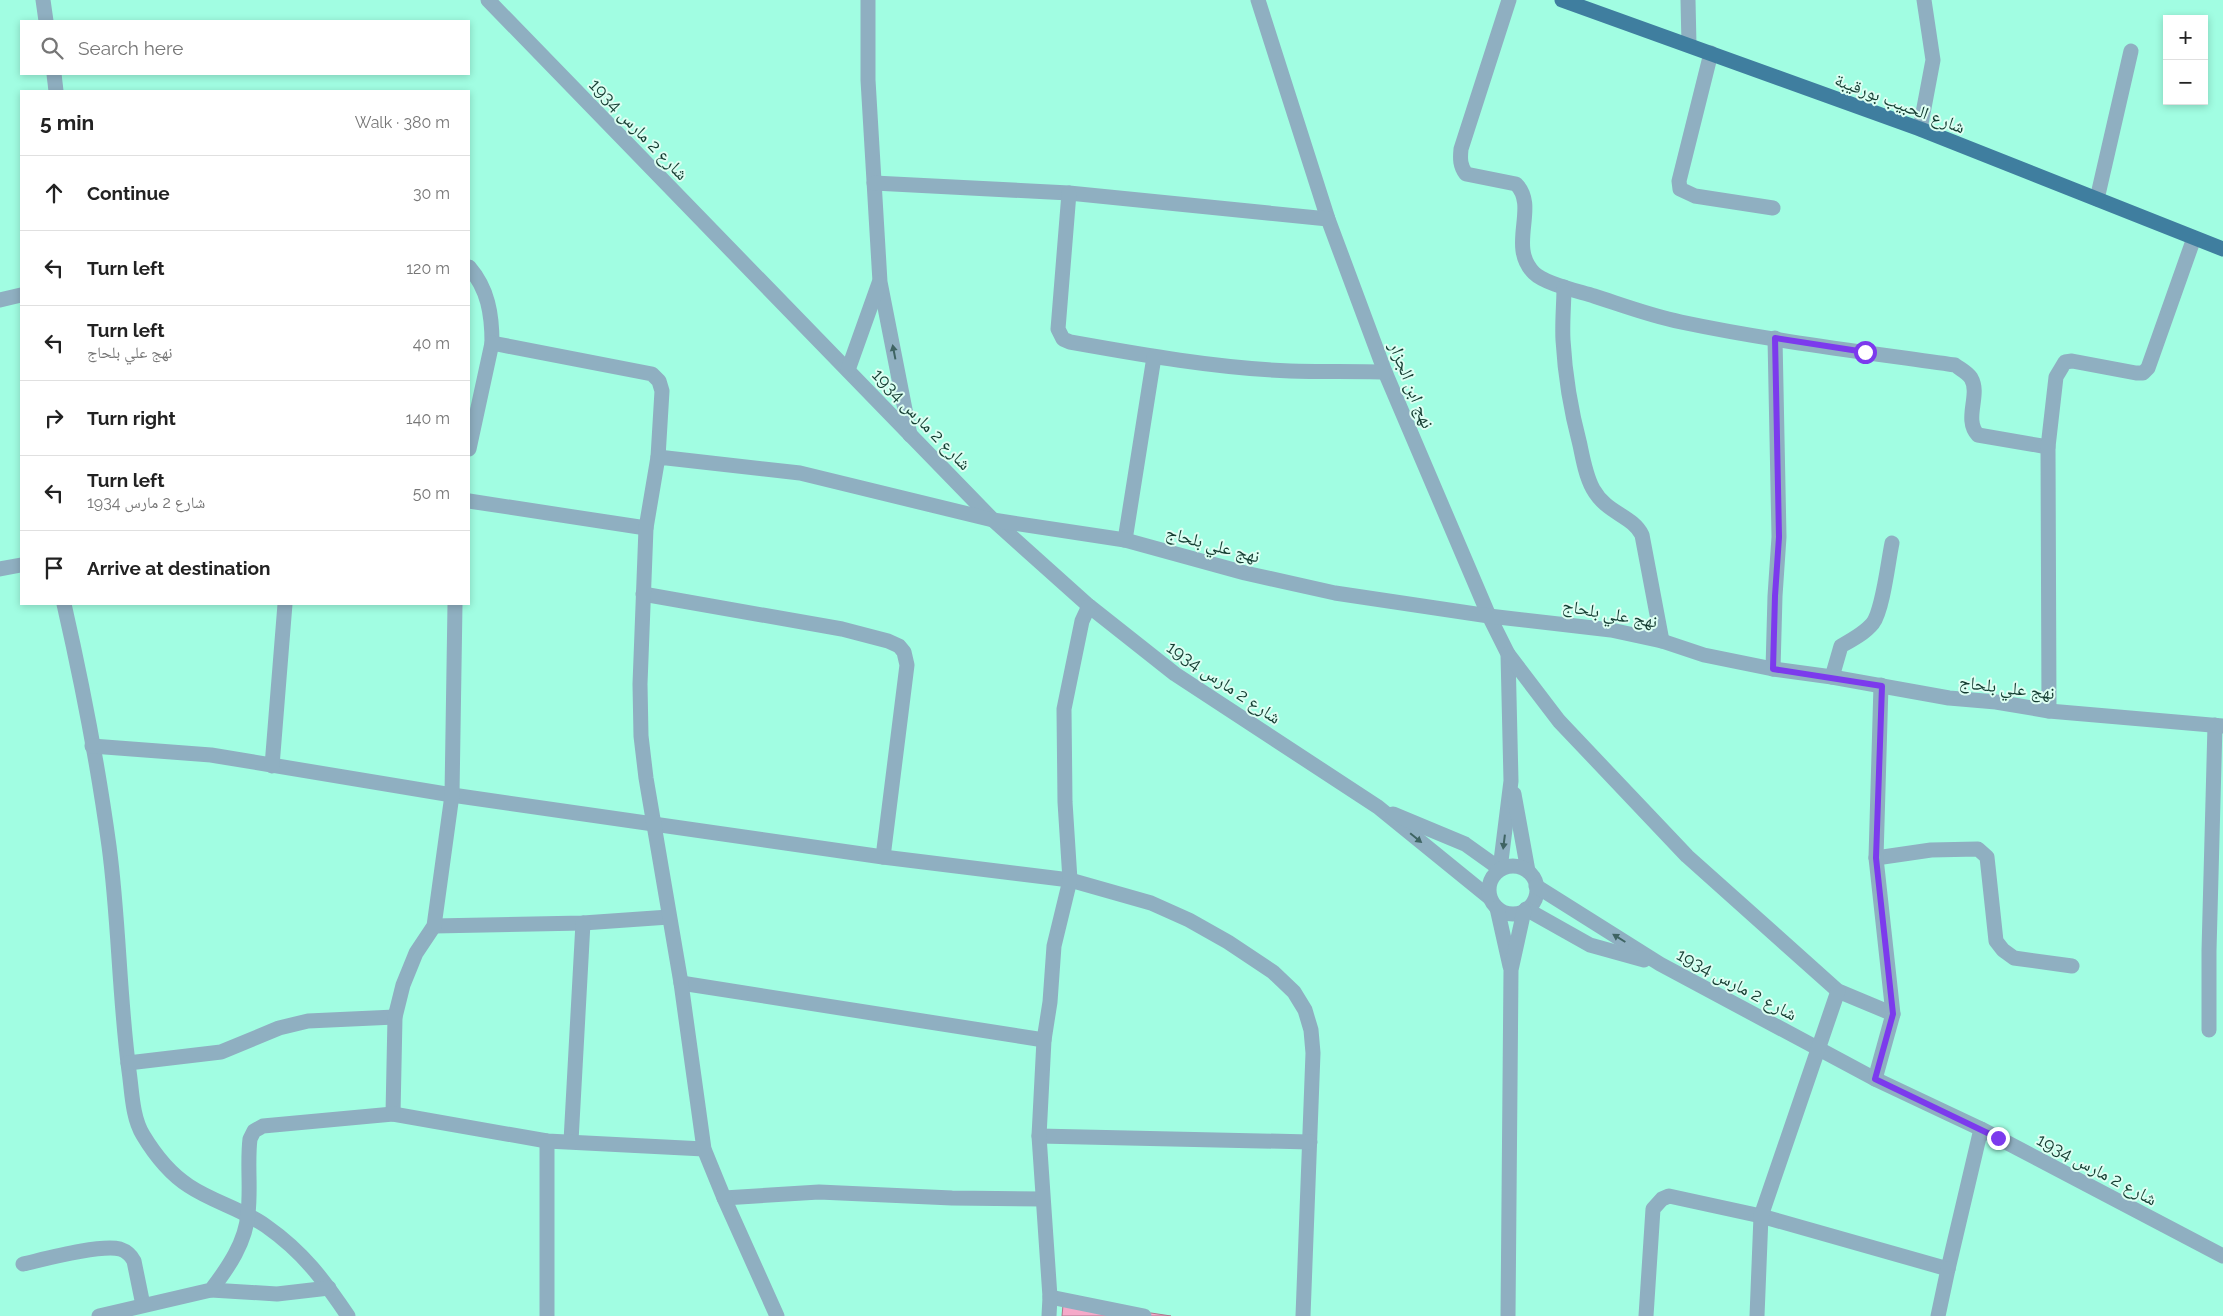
<!DOCTYPE html>
<html lang="en">
<head>
<meta charset="utf-8">
<style>
  :root { --surface:#fff; --page:#f6f6f6; --text:#222; --muted:#767676; --line:#e0e0e0 }
  body { margin:0; font-family:Raleway,"Noto Naskh Arabic",sans-serif; background:var(--page); color:var(--text) }
  .controls { position:absolute; right:15px; top:15px; display:grid; overflow:hidden; border-radius:0px; box-shadow:0 2px 8px #0003 }
  .controls button { width:45px; height:45px; display:grid; place-items:center; padding:0; border:0; border-bottom:1px solid var(--line); background:var(--surface); color:var(--text); font:25px sans-serif }
  .stop { position:absolute; width:15px; height:15px; margin:-11px; border:4px solid #7c3aed; border-radius:50%; background:#fff }
  .stop.end { background:#7c3aed; border-color:#fff; box-shadow:0 1px 5px #0008 }
  .list { margin:0; padding:0; list-style:none }
  h2 { display:flex; justify-content:space-between; align-items:center; height:65px; margin:0; padding:0 20px; font-size:21px }
  h2 small { font-size:16px; font-weight:400; color:var(--muted) }
  .list li { display:grid; grid-template-columns:32px 1fr auto; gap:15px; align-items:center; box-sizing:border-box; height:75px; padding:0 20px; border-top:1px solid var(--line) }
  .list b { display:block; font-size:19px; white-space:nowrap }
  .list p { margin:0; font-size:16px; white-space:nowrap; color:var(--muted) }
  .list em { font-size:16px; font-style:normal; color:var(--muted) }
  .icon { flex:none; width:28px; height:28px; fill:none; stroke:currentColor; stroke-width:2; stroke-linecap:round; stroke-linejoin:round }
  .map { position:relative; flex:none; width:2223px; height:1316px; overflow:hidden }
  .search { position:absolute; background:var(--surface); box-shadow:0 2px 8px #0003; left:20px; top:20px; width:450px; height:55px; display:flex; align-items:center; gap:12px; box-sizing:border-box; padding:0 18px; border-radius:0px; color:var(--muted); font-size:19px }
  .panel { position:absolute; background:var(--surface); box-shadow:0 2px 8px #0003; left:20px; top:90px; width:450px; height:515px; border-radius:0px }
  .map>svg:first-child { display:block }
  .building { fill:#f5a9c9; stroke:#ac768d }
  .lines { fill:none; stroke-linecap:round; stroke-linejoin:round }
  .minor { stroke:#8fafc1; stroke-width:15 }
  .major { stroke:#3f7e9f; stroke-width:15 }
  .oneway { fill:#3f6463 }
  .route { stroke:#7c3aed; stroke-width:6 }
  .labels { text-anchor:middle; dominant-baseline:central; stroke-width:4; stroke-linejoin:round; paint-order:stroke }
  .street-label { font-size:18px; fill:#143c31; stroke:#dcfef2 }
</style>
</head>
<body>
<div class="map">
<svg width="2223" height="1316" viewBox="0 0 2223 1316">
  <rect width="100%" height="100%" fill="#a1fde2"/>
  <path class="building" d="M1067,1301L1142,1316L1151,1313L1171,1316H1062L1063,1305Z"/>
  <g class="lines">
    <g class="minor">
      <path d="M43,0L46,21"/>
      <path d="M488,0L993,520L1089,606L1175,674L1378,807L1490,898"/>
      <path d="M868,0V80L880,282L910,435"/>
      <path d="M1258,0L1328,219L1385,372L1489,616L1508,654L1511,781L1500,869L1465,844L1393,814"/>
      <path d="M1509,0L1461,149C1460,159 1460,166 1466,174L1516,184C1539,207 1507,246 1534,273C1545,284 1578,291 1594,296C1622,305 1651,316 1681,322C1771,341 1864,352 1955,365C1960,369 1967,372 1971,378C1981,395 1963,419 1978,435L2048,447"/>
      <path d="M1688,0L1689,45"/>
      <path d="M1711,53L1679,181L1680,189L1695,196L1773,208"/>
      <path d="M54,74L56,91"/>
      <path d="M1920,129L1933,60L1924,0"/>
      <path d="M874,183L1069,193L1328,219"/>
      <path d="M1069,193L1058,329L1063,339L1070,342C1143,355 1216,368 1290,371C1321,372 1353,371 1385,372"/>
      <path d="M2097,199L2131,51"/>
      <path d="M469,267C488,289 492,314 492,343L469,449"/>
      <path d="M1564,287C1564,304 1562,322 1563,340C1565,375 1571,411 1580,445C1583,460 1586,476 1593,489C1607,514 1632,515 1642,535L1662,641"/>
      <path d="M0,300L21,295"/>
      <path d="M492,343L652,374L659,381L662,391L658,457"/>
      <path d="M848,370L879,283"/>
      <path d="M469,501L646,528"/>
      <path d="M1125,540L1154,357"/>
      <path d="M0,569L21,565"/>
      <path d="M643,594L842,629L888,641L899,646L904,652L907,665L883,857"/>
      <path d="M64,604C82,683 98,765 109,846C119,920 119,996 129,1071C132,1091 132,1117 143,1135C155,1155 169,1173 189,1186C213,1202 242,1209 266,1226C303,1252 323,1279 348,1316"/>
      <path d="M1508,654L1559,721L1687,856L1838,991L1893,1014"/>
      <path d="M1773,669L1775,596L1779,537L1775,338"/>
      <path d="M1832,677L1841,646C1852,640 1865,633 1873,623C1883,609 1888,562 1892,543"/>
      <path d="M2049,711L2048,447L2056,377L2065,362L2072,361L2136,373H2143L2148,368L2194,238"/>
      <path d="M92,746L211,755L452,795L883,857L1070,880L1151,903L1189,920L1228,942L1273,972L1294,992L1305,1010L1311,1030L1313,1053L1303,1316"/>
      <path d="M272,766L285,604"/>
      <path d="M1514,794L1528,871"/>
      <path d="M1876,858L1931,850L1978,849L1987,857L1996,941L2003,950L2014,958L2072,966"/>
      <circle cx="1513" cy="890" r="24"/>
      <path d="M1536,886L1660,964L1875,1079L1981,1129L2223,1256"/>
      <path d="M1497,908L1510,966"/>
      <path d="M1526,909L1590,945L1644,960"/>
      <path d="M434,926L583,923L669,917"/>
      <path d="M681,983L1044,1040"/>
      <path d="M2209,1030V951L2215,725"/>
      <path d="M128,1063L221,1052L279,1028L308,1021L395,1017"/>
      <path d="M1875,1079L1893,1014L1876,858L1881,685"/>
      <path d="M393,1114L395,1017L403,985L416,953L434,926L452,795L455,604"/>
      <path d="M1039,1136L1310,1142"/>
      <path d="M571,1141L583,923"/>
      <path d="M724,1198L819,1192L952,1198L1042,1199"/>
      <path d="M23,1264C45,1259 100,1244 120,1249C126,1251 131,1255 134,1261L143,1305"/>
      <path d="M211,1290L277,1294L329,1288"/>
      <path d="M1050,1297L1144,1316"/>
      <path d="M99,1316L211,1290C228,1268 246,1242 248,1213C251,1189 247,1163 250,1139L254,1131L263,1126L393,1114L547,1141L704,1149"/>
      <path d="M547,1316V1141"/>
      <path d="M777,1316L724,1198L704,1149L681,983L646,778L641,736L640,684L646,528L658,457L800,473L993,520L1125,540L1245,573L1335,593L1489,616L1611,630L1662,641L1704,655L1773,669L1832,677L1949,698L1996,702L2049,711L2223,726"/>
      <path d="M1049,1316L1050,1297L1039,1136L1044,1040L1050,1002L1054,946L1070,880L1065,802L1064,709L1082,621L1089,606"/>
      <path d="M1508,1316L1511,970L1524,911"/>
      <path d="M1646,1316L1653,1209L1662,1199L1669,1196L1761,1216L1948,1269L1981,1129"/>
      <path d="M1757,1316L1761,1216L1838,991"/>
      <path d="M1938,1316L1948,1269"/>
    </g>
    <path class="major" d="M1562,0L1920,129L2223,249"/>
  </g>
  <defs><path id="oneway-solid" d="M-6-.8H1V-3.2L6.5 0L1 3.2V.8H-6Z" transform="scale(1.25)"/></defs>
  <g class="oneway">
    <use href="#oneway-solid" transform="translate(894 352) rotate(-101)"/>
    <use href="#oneway-solid" transform="translate(1416 838) rotate(39)"/>
    <use href="#oneway-solid" transform="translate(1504 842) rotate(97)"/>
    <use href="#oneway-solid" transform="translate(1619 938) rotate(-148)"/>
  </g>
  <g class="lines">
    <path class="route" d="M1865,352L1775,338L1779,537L1775,596L1773,669L1882,686L1876,858L1893,1014L1875,1079L1998,1138"/>
  </g>
  <g class="labels">
    <g class="street-label">
      <text transform="translate(1900 103) rotate(21)">شارع الحبيب بورقيبة</text>
      <text transform="translate(639 129) rotate(46)">شارع 2 مارس 1934</text>
      <text transform="translate(1412 385) rotate(68)">نهج ابن الجزار</text>
      <text transform="translate(922 419) rotate(46)">شارع 2 مارس 1934</text>
      <text transform="translate(1213 544) rotate(15)">نهج علي بلحاج</text>
      <text transform="translate(1610 613) rotate(10)">نهج علي بلحاج</text>
      <text transform="translate(1224 682) rotate(34)">شارع 2 مارس 1934</text>
      <text transform="translate(2007 687) rotate(7)">نهج علي بلحاج</text>
      <text transform="translate(1737 984) rotate(28)">شارع 2 مارس 1934</text>
      <text transform="translate(2097 1169) rotate(28)">شارع 2 مارس 1934</text>
    </g>
  </g>
</svg>
<div class="controls">
<button>+</button>
<button>−</button>
</div>
<div class="stop" style="left:1865px;top:352px"></div>
<div class="stop end" style="left:1998px;top:1138px"></div>
<div class="search"><svg class="icon" aria-label="search" viewBox="0 0 24 24"><circle cx="10" cy="10" r="6"/><path d="M15 15l6 6"/></svg>Search here</div>
<section class="panel">
<h2>5 min<small>Walk · 380 m</small></h2>
<ul class="list">
<li><svg class="icon" aria-label="ahead" viewBox="0 0 24 24"><path d="M12 20V5M6 11l6-6 6 6"/></svg><div><b>Continue</b></div><em>30 m</em></li>
<li><svg class="icon" aria-label="left" viewBox="0 0 24 24"><path d="M17 20v-9H6M10 6l-5 5 5 5"/></svg><div><b>Turn left</b></div><em>120 m</em></li>
<li><svg class="icon" aria-label="left" viewBox="0 0 24 24"><path d="M17 20v-9H6M10 6l-5 5 5 5"/></svg><div><b>Turn left</b><p>نهج علي بلحاج</p></div><em>40 m</em></li>
<li><svg class="icon" aria-label="right" viewBox="0 0 24 24"><path d="M7 20v-9h11M14 6l5 5-5 5"/></svg><div><b>Turn right</b></div><em>140 m</em></li>
<li><svg class="icon" aria-label="left" viewBox="0 0 24 24"><path d="M17 20v-9H6M10 6l-5 5 5 5"/></svg><div><b>Turn left</b><p>شارع 2 مارس 1934</p></div><em>50 m</em></li>
<li><svg class="icon" aria-label="arrive" viewBox="0 0 24 24"><path d="M6 21V4h12l-3 4 3 4H6"/></svg><div><b>Arrive at destination</b></div></li>
</ul>
</section>
</div>
</body>
</html>
